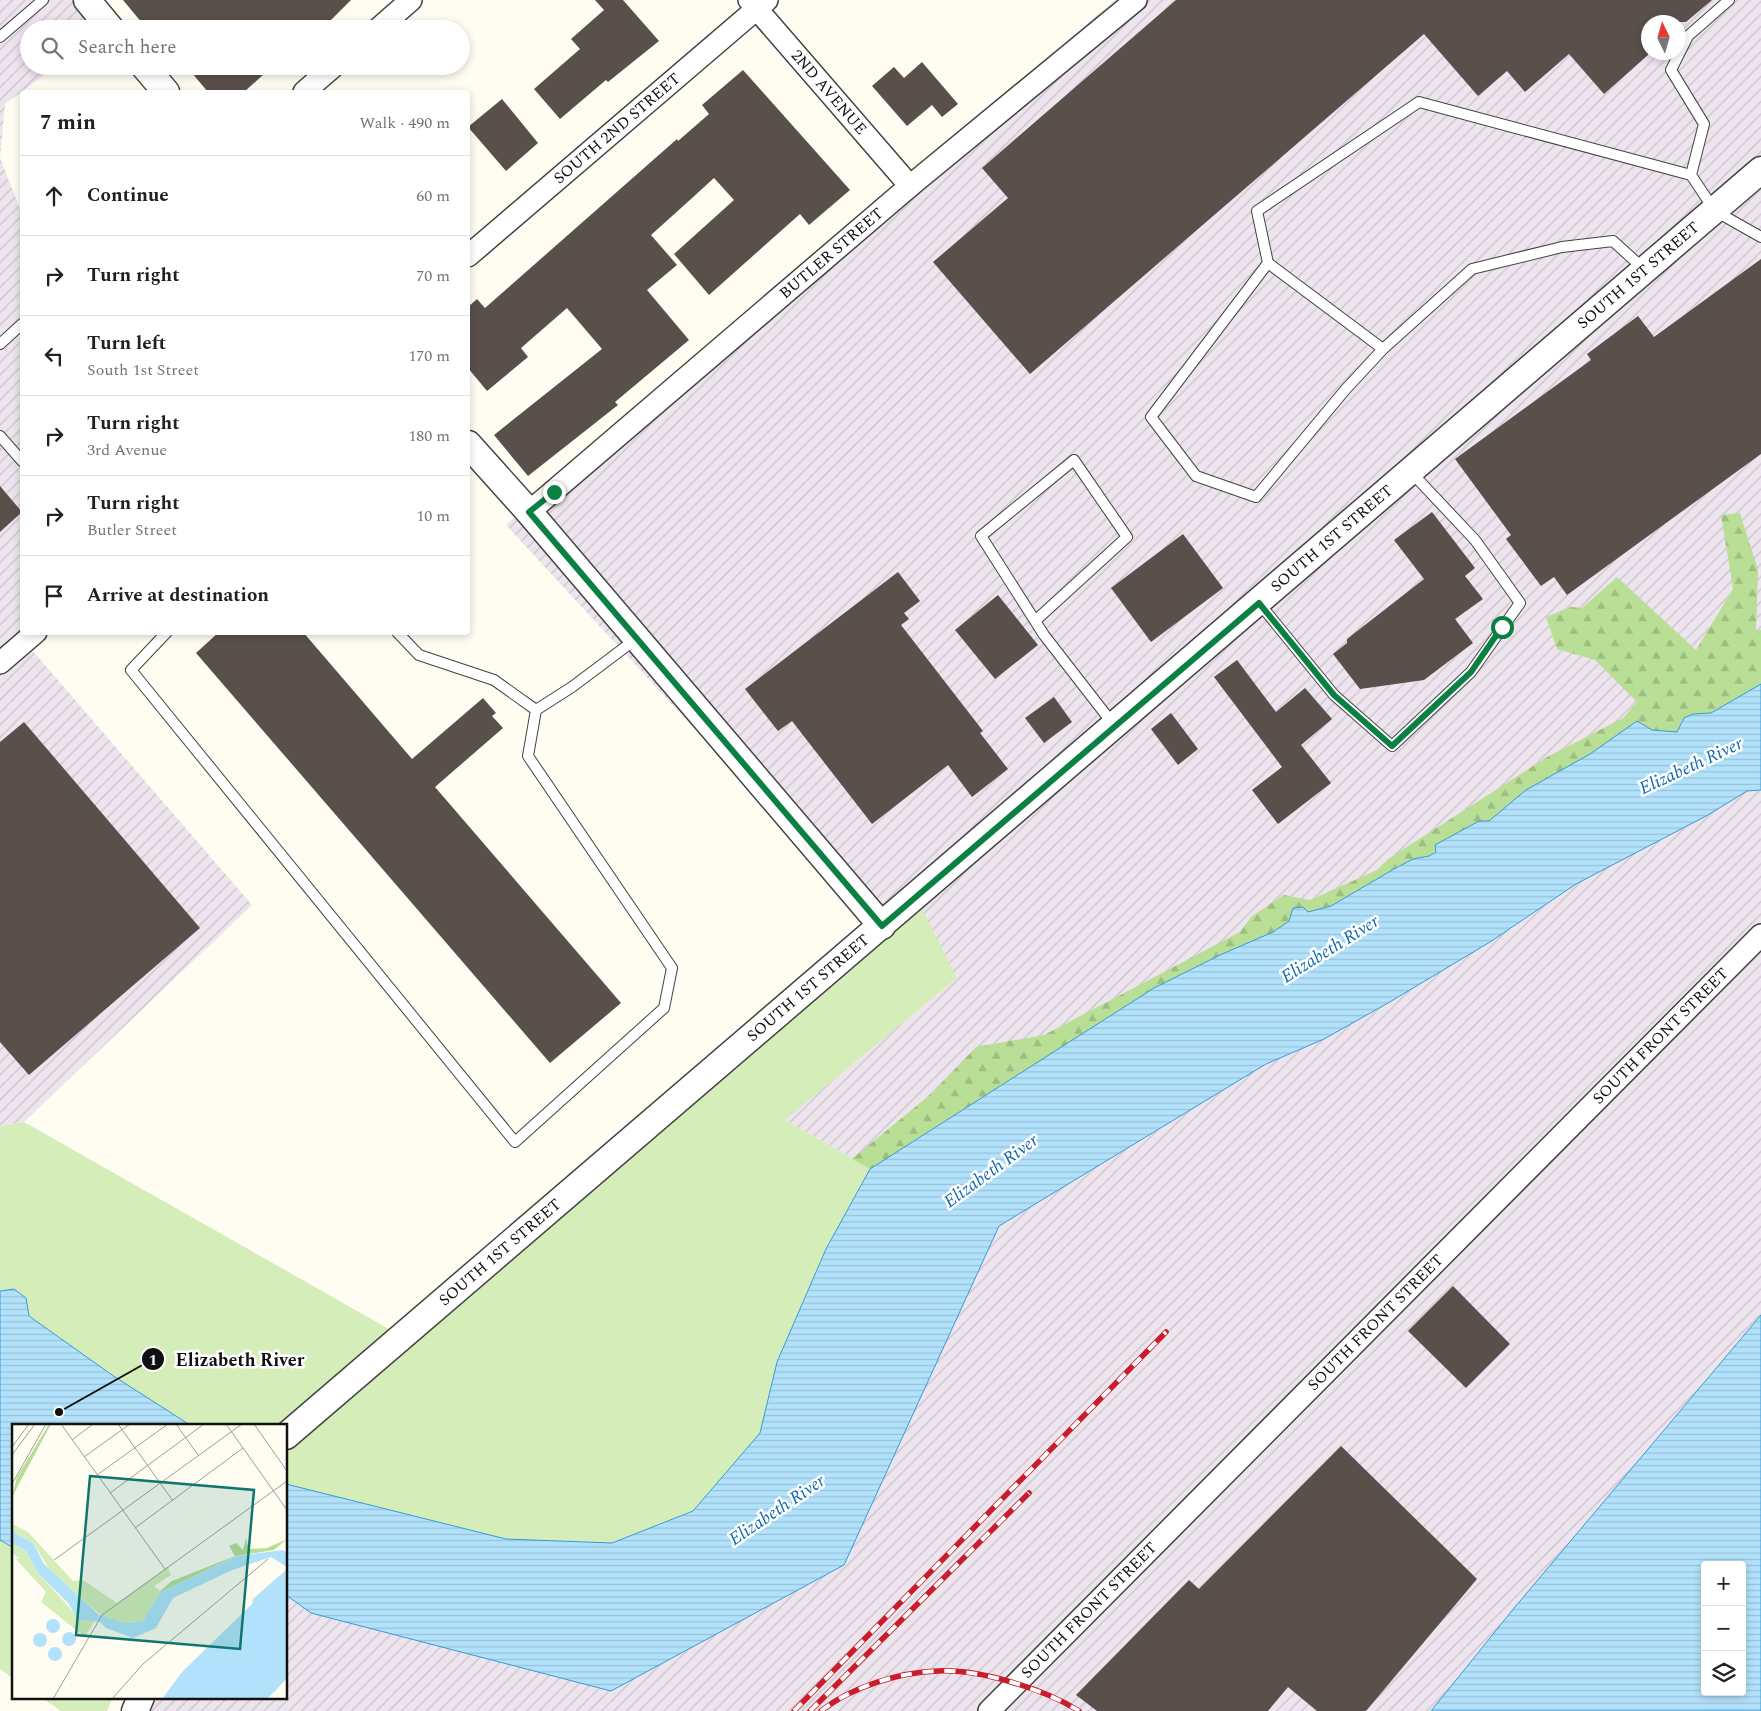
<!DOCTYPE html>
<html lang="en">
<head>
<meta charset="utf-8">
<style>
  :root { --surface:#fff; --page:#f2f2f2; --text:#202124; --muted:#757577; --line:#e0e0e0 }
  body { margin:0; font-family:Spectral,serif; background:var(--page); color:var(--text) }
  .controls { position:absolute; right:15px; bottom:15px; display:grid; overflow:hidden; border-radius:5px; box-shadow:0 2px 8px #0003 }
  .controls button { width:45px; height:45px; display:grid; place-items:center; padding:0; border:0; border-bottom:1px solid var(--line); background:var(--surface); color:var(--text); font:25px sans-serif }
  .compass { position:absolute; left:1641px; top:15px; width:45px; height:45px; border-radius:50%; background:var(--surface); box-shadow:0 2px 8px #0003; rotate:355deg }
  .stop { position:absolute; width:15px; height:15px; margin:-11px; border:4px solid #0b8043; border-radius:50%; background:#fff }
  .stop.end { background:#0b8043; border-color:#fff; box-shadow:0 1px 5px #0008 }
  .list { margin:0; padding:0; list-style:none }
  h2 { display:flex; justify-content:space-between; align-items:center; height:65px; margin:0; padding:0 20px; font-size:21px }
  h2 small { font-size:16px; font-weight:400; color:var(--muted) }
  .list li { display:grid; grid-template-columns:32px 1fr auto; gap:15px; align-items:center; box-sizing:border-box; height:80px; padding:0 20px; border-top:1px solid var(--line) }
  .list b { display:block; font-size:19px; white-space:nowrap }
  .list p { margin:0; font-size:16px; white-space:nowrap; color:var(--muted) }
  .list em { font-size:16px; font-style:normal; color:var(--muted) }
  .icon { flex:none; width:28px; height:28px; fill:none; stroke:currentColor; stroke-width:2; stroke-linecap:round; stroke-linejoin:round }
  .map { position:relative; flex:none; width:1761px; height:1711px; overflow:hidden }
  .search { position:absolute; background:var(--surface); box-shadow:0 2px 8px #0003; left:20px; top:20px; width:450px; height:55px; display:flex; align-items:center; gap:12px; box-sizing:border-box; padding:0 18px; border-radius:28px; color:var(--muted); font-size:19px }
  .panel { position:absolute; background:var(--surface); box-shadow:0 2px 8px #0003; left:20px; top:90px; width:450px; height:545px; border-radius:5px }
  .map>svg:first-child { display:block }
  .industrial { fill:url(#industrial-furrows); fill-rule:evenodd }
  .grass { fill:#d5edb8 }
  .forest { fill:url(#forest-firs) }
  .water { fill:url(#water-rules); stroke:#349bd7; fill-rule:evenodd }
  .building { fill:#59504b }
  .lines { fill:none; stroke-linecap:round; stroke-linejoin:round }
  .service-casing { stroke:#434343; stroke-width:12 }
  .minor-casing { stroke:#434343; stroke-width:24 }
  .tertiary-casing { stroke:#434343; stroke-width:29 }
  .service { stroke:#fff; stroke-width:10 }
  .minor { stroke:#fff; stroke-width:21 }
  .tertiary { stroke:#fff; stroke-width:26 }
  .rail-casing { stroke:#cb1c29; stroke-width:5.5 }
  .rail { stroke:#fff; stroke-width:4; stroke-dasharray:11; stroke-linecap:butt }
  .route { stroke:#0b8043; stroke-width:6 }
  .labels { text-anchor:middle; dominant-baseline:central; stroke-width:5; stroke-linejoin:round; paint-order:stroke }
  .street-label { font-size:16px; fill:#101010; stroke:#fff }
  .water-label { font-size:18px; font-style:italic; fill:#0e6bac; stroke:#fff }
  .inset-road { fill:none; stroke:#9f9e98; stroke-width:1 }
  .view { fill:#0f766e; fill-opacity:0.15; stroke:#0f766e; stroke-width:2.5 }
  .inset-edge { fill:none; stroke:#101010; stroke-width:2.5 }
  .leader { fill:none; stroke:#101010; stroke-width:2 }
  .callout-dot { fill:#101010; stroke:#fff; stroke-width:2 }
  .mark-label { font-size:15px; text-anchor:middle; font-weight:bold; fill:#fff }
  .callout-label { font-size:18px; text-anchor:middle; font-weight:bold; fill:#101010; stroke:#fff; stroke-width:5; stroke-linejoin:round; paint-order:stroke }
</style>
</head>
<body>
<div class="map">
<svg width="1761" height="1711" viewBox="0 0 1761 1711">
  <defs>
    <pattern id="industrial-furrows" width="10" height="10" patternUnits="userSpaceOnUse" patternTransform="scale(1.25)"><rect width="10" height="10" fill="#ede4ee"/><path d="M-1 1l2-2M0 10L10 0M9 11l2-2" fill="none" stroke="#cac3cb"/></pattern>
    <pattern id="forest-firs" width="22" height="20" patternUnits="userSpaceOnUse" patternTransform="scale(1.25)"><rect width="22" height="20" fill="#b9df96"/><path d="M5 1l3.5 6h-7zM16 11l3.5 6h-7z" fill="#9ebe80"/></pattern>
    <pattern id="water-rules" width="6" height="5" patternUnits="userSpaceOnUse" patternTransform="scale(1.25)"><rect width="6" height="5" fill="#b2e2fb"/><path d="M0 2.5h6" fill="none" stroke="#98c1d6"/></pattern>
  </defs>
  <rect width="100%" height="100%" fill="#fffcf2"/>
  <g class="industrial">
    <path d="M0,0H82L107,29H29V66H57L5,104L0,158L22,214V632L25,642L252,905L24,1122L0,1126Z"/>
    <path d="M1115,0H1761V684L1413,859L870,1169L784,1120L957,978L884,933L506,525ZM1648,22H1678V52H1648Z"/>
    <path d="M1761,790V1315L1515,1607L1431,1711H137L141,1697H286V1595L311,1613L611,1691L844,1565L999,1226L1266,1064L1324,1039L1388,1003L1489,942L1576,884L1708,815L1747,791Z"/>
  </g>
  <g class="grass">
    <path d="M919,903L957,978L785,1120L870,1169L826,1249L777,1362L760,1433L694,1510L612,1543L506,1539L286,1484V1425H190L112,1375L29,1316L26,1298L14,1289L0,1291V1126L24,1122L403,1337Z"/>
    <path d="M0,1540L14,1548V1679L0,1669Z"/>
    <path d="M41,1697H113L107,1711H61Z"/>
  </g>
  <path class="forest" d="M1740,513L1758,570L1756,630H1761V684L1757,687L1711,713L1693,714L1684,718L1677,732L1652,730L1637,721L1590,754L1526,790L1489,821H1479L1429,856L1413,859L1394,869L1331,906L1308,912L1289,921L1273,932L1220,955L1154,988L870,1169L852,1159L932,1093L976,1047L1044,1035L1240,932L1252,916L1284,895L1310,900L1377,870L1388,859L1547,757L1623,718L1637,702L1595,660L1557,649L1546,617L1570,607L1582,608L1617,577L1696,650L1733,589L1721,515Z"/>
  <g class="water">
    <path d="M1761,684V790L1747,791L1708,815L1576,884L1490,942L1388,1003L1324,1039L1266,1064L999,1226L844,1565L611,1691L311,1613L286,1595V1484L506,1539L612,1543L693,1511L760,1433L777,1362L826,1249L870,1169L1154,988L1220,955L1273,932L1289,921L1293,908L1303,907L1308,912L1331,906L1394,869L1413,859L1429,856L1436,852L1435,845L1479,821H1489L1526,790L1590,754L1637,721L1652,730L1677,732L1684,718L1693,714L1711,713Z"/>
    <path d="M14,1289L26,1298L29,1316L112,1375L190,1425H14V1548L0,1540V1291Z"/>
    <path d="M1761,1315V1711H1431L1515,1607ZM1705,1565H1742V1692H1705Z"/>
  </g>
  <g class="building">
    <path d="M123,0H351L322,29H147Z"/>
    <path d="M595,0H623L659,41L608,82L606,80L560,119L534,89L580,49L571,39L604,10Z"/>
    <path d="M1176,0H1712L1686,22H1648V55L1604,94L1569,54L1525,92L1507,71L1478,96L1424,34L1030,374L933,262L1008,198L982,168Z"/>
    <path d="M922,62L958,104L942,117L932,105L907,126L872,86L894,67L904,78Z"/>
    <path d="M186,66H273L244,92H208Z"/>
    <path d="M743,70L850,190L809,225L800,214L709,295L674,254L734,200L714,178L691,199L651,235L677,265L647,290L689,340L615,402L618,405L528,476L494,435L602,349L567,308L521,348L528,357L487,391L468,368V307L477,299L485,308L677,139L678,141L709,114L702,105Z"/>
    <path d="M502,99L538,143L506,171L468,127Z"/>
    <path d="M1761,259V454L1567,595L1554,577L1541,586L1506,539L1511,535L1455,459L1591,360L1587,354L1638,316L1654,337Z"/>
    <path d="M0,486L22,512L0,532Z"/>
    <path d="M1432,512L1475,568L1465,576L1483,599L1455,619L1473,643L1424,680L1360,689L1333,654L1347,643V639L1424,579L1394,540Z"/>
    <path d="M1183,534L1223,588L1151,642L1111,588Z"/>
    <path d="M898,572L920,601L904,613L909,619L901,625L983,731L980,733L1008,769L972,797L948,765L872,824L792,721L778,731L745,689Z"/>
    <path d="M998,595L1038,645L995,679L955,630Z"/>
    <path d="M219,632H303L412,759L483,698L496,713L492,716L503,728L435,787L621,1003L550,1063L196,653Z"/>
    <path d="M1237,660L1276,712L1305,688L1332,719L1301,745L1331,783L1278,824L1252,790L1282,767L1214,677Z"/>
    <path d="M1054,697L1072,722L1044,743L1025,718Z"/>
    <path d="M1171,713L1198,749L1178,765L1151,729Z"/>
    <path d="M24,722L200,928L29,1075L0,1042V742Z"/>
    <path d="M1453,1286L1510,1344L1466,1388L1408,1331Z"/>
    <path d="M1341,1446L1477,1579L1366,1711H1317L1288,1687L1268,1711H1097L1076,1695L1189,1580L1199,1589Z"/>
  </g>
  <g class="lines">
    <defs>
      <g id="service">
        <path d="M1729,0L1688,36L1671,70L1704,124L1691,175L1715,211L1761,237"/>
        <path d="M0,37L43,0"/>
        <path d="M1268,263L1383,349"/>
        <path d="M1645,270L1613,241L1562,247L1472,269L1383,349L1345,390L1256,497L1196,476L1151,417L1268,263L1257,211L1419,102L1691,175"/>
        <path d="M0,344L22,324"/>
        <path d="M0,436L22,461"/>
        <path d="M1259,603L1334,695L1392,746L1471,672L1520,603L1475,540L1411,472"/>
        <path d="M1035,621L1127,537L1074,460L981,536L1044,635L1113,724"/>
        <path d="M167,632L131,670L515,1142L664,1008L672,968L528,756L536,710L572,687L636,639"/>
        <path d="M397,632L419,655L494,680L536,710"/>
      </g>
      <g id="minor">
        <path id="s1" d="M749,0L910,186"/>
        <path d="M378,29L411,0"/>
        <path d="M304,92L334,66"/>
        <path id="s2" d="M468,256L767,0"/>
        <path id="s3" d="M529,512L910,186L1136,0"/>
        <path d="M0,663L36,632"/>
        <path id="s4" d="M989,1711L1761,935"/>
      </g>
      <g id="tertiary">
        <path d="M87,0L111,29"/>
        <path d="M144,66L166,92"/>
        <path d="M468,444L529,512L882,926"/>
        <path id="s5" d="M286,1436L1761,170"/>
        <path d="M135,1711L141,1697"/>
      </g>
    </defs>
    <use href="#service" class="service-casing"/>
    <use href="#minor" class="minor-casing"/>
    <use href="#tertiary" class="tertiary-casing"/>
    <use href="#service" class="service"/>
    <use href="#minor" class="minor"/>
    <use href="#tertiary" class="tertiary"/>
    <defs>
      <g id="rail">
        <path d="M794,1711L1166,1332"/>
        <path d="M810,1711L1029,1493"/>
        <path d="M821,1711C851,1687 900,1672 938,1671C980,1669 1044,1689 1079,1711"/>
      </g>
    </defs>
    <use href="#rail" class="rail-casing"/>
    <use href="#rail" class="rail"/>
  </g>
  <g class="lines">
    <path class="route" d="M554,492L529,512L882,926L1259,603L1334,695L1392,746L1471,672L1502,627"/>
  </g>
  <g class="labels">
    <g class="street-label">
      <text stroke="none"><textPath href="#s1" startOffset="122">2ND AVENUE</textPath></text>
      <text stroke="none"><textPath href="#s2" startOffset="196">SOUTH 2ND STREET</textPath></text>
      <text stroke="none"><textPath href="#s3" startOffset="398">BUTLER STREET</textPath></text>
      <text stroke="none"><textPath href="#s5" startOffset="1782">SOUTH 1ST STREET</textPath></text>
      <text stroke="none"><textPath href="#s5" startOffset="1378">SOUTH 1ST STREET</textPath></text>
      <text stroke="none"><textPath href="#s5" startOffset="688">SOUTH 1ST STREET</textPath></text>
      <text stroke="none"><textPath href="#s4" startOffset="952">SOUTH FRONT STREET</textPath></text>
      <text stroke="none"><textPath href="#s5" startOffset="282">SOUTH 1ST STREET</textPath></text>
      <text stroke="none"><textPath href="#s4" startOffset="548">SOUTH FRONT STREET</textPath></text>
      <text stroke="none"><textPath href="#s4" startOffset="142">SOUTH FRONT STREET</textPath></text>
    </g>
    <g class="water-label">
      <text transform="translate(1691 766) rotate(-25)">Elizabeth River</text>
      <text transform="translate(1330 949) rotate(-32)">Elizabeth River</text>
      <text transform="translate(991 1171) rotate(-36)">Elizabeth River</text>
      <text transform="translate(777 1510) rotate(-34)">Elizabeth River</text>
    </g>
  </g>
  <g transform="translate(12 1424)">
    <rect width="275" height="275" fill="#fffcf2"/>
    <path d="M0,100L16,108L61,157L71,156L105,179L156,143L159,151L142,162L149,168L130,198L113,199L91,193L39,148L22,120L0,107ZM0,119L14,127L26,149L66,193L83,196L73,213L29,178L34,168L3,134L8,135L0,129Z" fill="#d5edb8"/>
    <path d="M37,0H39L0,73L5,53ZM234,114L237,125L255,124L275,115L262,126L224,132L149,168L148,167L160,157L223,132L217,122L224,119L231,126Z" fill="#b9df96"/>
    <path d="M0,107L22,120L32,140L87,191L113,199L130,198L149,168L225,132L271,126L275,129V143L259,133L218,147L161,174L144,204L121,214L94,204L88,198L66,195L56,179L26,149L14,127L0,119ZM275,145V254L265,265L255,275H150L170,248L240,180L241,175ZM34 202a7 7 0 1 1 14 0a7 7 0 1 1-14 0ZM50 215a7 7 0 1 1 14 0a7 7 0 1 1-14 0ZM21 216a7 7 0 1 1 14 0a7 7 0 1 1-14 0ZM36 230a7 7 0 1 1 14 0a7 7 0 1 1-14 0Z" fill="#b2e2fb"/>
    <path class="inset-road" d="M49,0L153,145M106,0L161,77M164,0L186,31M214,0L275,86M242,0L275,47M60,16L81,0M0,23L17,0M0,31L23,0M72,33L118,0M85,51L156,0M0,60L34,0M98,69L192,0M123,104L231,24M42,136L230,0M41,275L90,191L275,57M100,275L131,240L256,135"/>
    <path class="view" d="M78,52L242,66L228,225L64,211Z"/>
    <rect width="275" height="275" class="inset-edge"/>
  </g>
  <path class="leader" d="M59 1412L153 1359"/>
  <g class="callout-dot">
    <circle cx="59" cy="1412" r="5"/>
    <circle cx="153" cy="1359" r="12"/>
  </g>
  <g class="mark-label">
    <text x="153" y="1365">1</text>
  </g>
  <g class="callout-label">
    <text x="240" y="1366">Elizabeth River</text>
  </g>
</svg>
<div class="controls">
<button>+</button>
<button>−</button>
<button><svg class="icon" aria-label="layers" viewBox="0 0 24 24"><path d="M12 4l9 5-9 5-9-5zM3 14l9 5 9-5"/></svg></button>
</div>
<svg class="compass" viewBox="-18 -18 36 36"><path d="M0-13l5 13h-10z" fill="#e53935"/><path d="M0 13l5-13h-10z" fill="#757577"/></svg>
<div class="stop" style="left:1502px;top:627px"></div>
<div class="stop end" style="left:554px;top:492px"></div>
<div class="search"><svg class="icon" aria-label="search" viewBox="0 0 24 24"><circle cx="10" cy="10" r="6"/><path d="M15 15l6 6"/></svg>Search here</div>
<section class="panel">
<h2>7 min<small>Walk · 490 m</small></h2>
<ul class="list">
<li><svg class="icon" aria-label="ahead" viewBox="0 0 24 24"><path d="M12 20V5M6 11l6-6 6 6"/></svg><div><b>Continue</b></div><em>60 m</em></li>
<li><svg class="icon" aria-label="right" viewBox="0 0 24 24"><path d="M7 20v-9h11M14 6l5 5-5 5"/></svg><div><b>Turn right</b></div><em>70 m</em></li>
<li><svg class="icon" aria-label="left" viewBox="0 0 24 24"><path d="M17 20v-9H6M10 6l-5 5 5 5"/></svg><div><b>Turn left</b><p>South 1st Street</p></div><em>170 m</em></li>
<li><svg class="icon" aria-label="right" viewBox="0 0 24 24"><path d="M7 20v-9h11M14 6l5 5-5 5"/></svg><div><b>Turn right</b><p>3rd Avenue</p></div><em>180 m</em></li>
<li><svg class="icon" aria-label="right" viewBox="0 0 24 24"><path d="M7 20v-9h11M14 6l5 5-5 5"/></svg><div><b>Turn right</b><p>Butler Street</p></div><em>10 m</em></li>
<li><svg class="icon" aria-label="arrive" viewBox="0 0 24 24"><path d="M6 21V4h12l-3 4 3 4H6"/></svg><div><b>Arrive at destination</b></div></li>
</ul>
</section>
</div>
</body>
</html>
